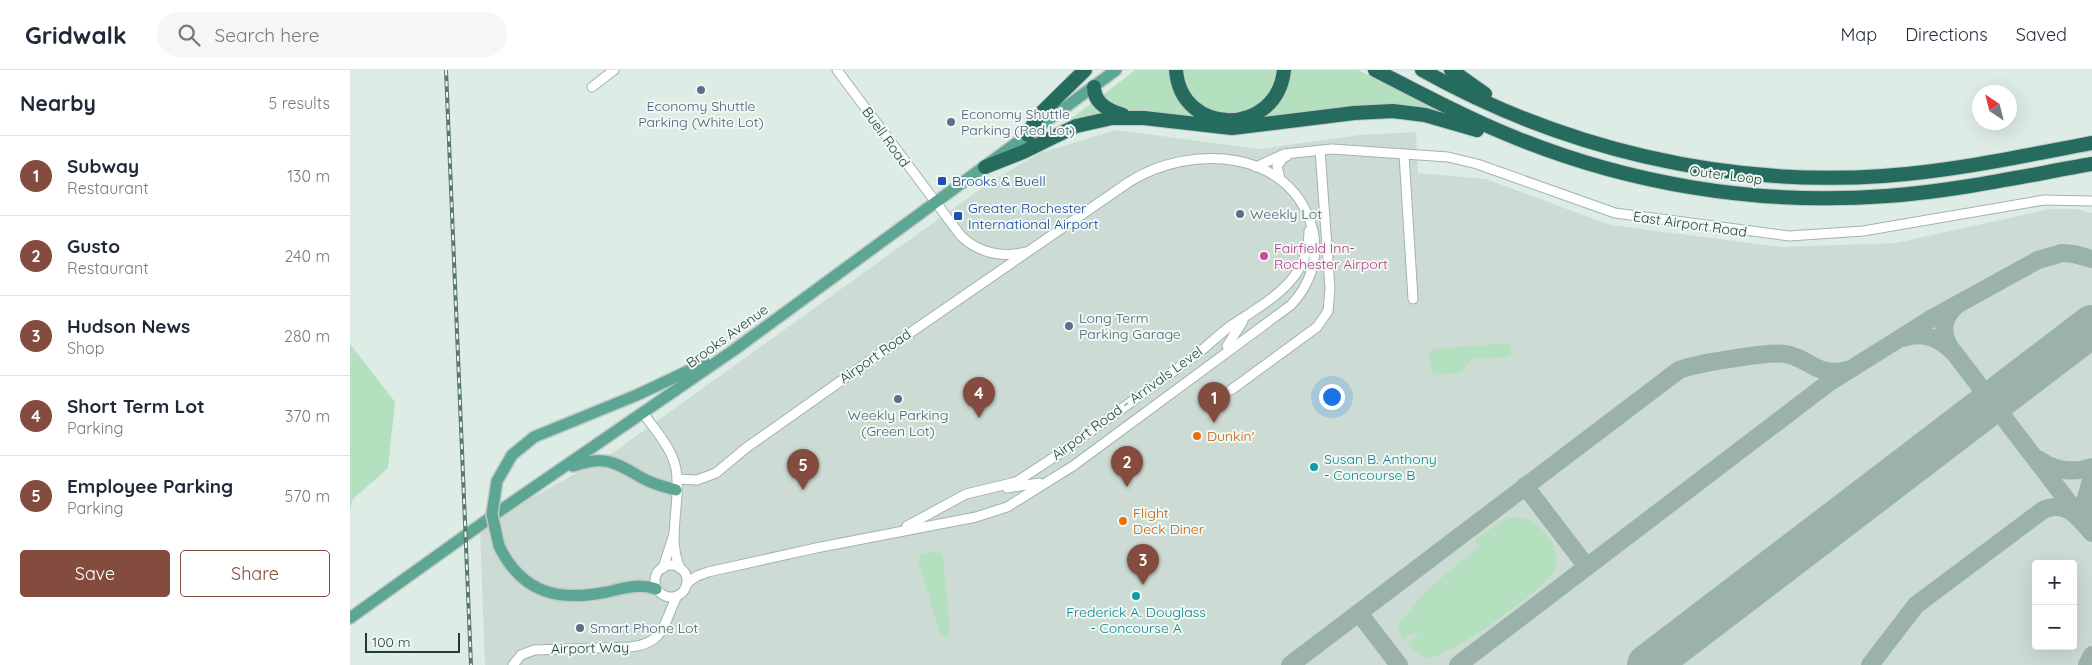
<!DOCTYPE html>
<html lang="en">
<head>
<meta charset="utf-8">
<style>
  :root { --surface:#fff; --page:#f6f6f7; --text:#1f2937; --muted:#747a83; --line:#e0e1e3; --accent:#844c3f }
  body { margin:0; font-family:Quicksand,sans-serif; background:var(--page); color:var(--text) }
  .controls { position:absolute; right:15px; bottom:15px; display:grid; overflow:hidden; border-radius:5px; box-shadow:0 5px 20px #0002 }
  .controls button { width:45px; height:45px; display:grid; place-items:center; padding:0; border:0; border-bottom:1px solid var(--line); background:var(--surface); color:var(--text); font:25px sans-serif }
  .compass { position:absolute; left:1622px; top:15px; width:45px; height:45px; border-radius:50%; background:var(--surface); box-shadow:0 5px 20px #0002; rotate:325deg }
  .scale { position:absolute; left:15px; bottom:12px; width:95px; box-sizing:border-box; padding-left:5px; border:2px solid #1e3d35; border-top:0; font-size:14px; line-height:18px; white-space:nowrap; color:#1e3d35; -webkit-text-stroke:4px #eff8f3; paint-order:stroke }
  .you { position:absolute; left:981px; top:326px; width:18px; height:18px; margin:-12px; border:4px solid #fff; border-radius:50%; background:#1a73e8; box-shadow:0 0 0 8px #1a73e833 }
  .badge { display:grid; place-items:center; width:32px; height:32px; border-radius:50%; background:var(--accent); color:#fff; font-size:16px; font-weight:700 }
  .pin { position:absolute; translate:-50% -41px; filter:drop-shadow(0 1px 2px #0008) }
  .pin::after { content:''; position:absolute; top:26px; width:18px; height:15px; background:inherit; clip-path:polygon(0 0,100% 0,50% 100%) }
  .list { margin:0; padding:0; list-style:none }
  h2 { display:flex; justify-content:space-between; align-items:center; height:65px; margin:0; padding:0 20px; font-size:21px }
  h2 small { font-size:16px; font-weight:400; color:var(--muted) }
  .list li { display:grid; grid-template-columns:32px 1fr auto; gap:15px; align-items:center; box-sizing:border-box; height:80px; padding:0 20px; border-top:1px solid var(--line) }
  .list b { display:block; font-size:19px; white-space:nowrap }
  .list p { margin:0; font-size:16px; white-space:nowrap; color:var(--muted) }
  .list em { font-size:16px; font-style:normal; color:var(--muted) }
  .actions { display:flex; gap:10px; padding:15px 20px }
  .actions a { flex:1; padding:11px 0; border:1px solid var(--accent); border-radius:5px; text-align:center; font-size:18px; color:var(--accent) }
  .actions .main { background:var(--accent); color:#fff }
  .icon { flex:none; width:28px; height:28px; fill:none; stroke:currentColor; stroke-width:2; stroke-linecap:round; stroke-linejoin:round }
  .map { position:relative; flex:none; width:1742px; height:595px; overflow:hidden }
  header { display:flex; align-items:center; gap:30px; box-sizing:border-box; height:70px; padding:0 25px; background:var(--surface); border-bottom:1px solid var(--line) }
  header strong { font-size:24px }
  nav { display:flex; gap:28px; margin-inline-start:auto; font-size:18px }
  .search { width:350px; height:45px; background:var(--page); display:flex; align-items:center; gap:12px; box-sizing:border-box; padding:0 18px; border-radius:28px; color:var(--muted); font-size:19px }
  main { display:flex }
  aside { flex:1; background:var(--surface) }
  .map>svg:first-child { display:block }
  .built { fill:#ccdcd5; fill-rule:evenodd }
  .green { fill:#b4e0c0 }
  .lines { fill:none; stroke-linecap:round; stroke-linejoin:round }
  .taxiway { stroke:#9bb2ab; stroke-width:18 }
  .runway { stroke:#9bb2ab; stroke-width:42 }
  .minor-casing { stroke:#a1b4ad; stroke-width:11 }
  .major-casing { stroke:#c0c9c6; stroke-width:14 }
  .highway-casing { stroke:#c0c9c6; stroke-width:16 }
  .minor { stroke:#fff; stroke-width:9 }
  .major { stroke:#5ea694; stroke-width:11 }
  .highway { stroke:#266c5e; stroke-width:14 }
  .rail-casing { stroke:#587970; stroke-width:4 }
  .rail { stroke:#eff8f3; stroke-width:2; stroke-dasharray:5.5; stroke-linecap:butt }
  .major-bridge-casing { stroke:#c0c9c6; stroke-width:14; stroke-linecap:butt }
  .major-bridge { stroke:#5ea694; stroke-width:11 }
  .service-dot { fill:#5c6f8a; stroke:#eff8f3; stroke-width:2 }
  .transit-dot { fill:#1a4fb4; stroke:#eff8f3; stroke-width:2 }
  .hotel-dot { fill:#d1479c; stroke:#eff8f3; stroke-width:2 }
  .food-dot { fill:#e8710a; stroke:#eff8f3; stroke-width:2 }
  .culture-dot { fill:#0f9aa8; stroke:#eff8f3; stroke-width:2 }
  .labels { text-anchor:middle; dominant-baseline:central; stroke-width:4; stroke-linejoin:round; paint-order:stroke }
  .service-label { font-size:14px; fill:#4e5e75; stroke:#eff8f3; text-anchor:start }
  .street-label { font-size:14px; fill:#1e3d35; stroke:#eff8f3 }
  .transit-label { font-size:14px; fill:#164399; stroke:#eff8f3; text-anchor:start }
  .hotel-label { font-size:14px; fill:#b23c85; stroke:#eff8f3; text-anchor:start }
  .food-label { font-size:14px; fill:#c56008; stroke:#eff8f3; text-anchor:start }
  .culture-label { font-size:14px; fill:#0d838f; stroke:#eff8f3; text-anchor:start }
</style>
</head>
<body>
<header>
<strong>Gridwalk</strong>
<div class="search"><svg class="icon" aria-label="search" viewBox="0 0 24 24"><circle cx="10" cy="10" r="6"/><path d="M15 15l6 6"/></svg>Search here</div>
<nav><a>Map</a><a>Directions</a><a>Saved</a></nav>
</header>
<main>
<aside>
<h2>Nearby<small>5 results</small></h2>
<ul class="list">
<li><span class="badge">1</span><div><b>Subway</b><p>Restaurant</p></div><em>130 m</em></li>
<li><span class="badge">2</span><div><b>Gusto</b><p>Restaurant</p></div><em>240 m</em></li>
<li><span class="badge">3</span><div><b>Hudson News</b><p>Shop</p></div><em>280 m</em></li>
<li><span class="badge">4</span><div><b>Short Term Lot</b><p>Parking</p></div><em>370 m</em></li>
<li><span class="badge">5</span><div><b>Employee Parking</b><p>Parking</p></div><em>570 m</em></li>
</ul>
<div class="actions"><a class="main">Save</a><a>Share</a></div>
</aside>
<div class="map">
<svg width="1742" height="595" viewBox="0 0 1742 595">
  <rect width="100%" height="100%" fill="#deece6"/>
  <path class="built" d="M766,60L909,79L1010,65L1066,62L1068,103L1136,109L1260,155L1432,177L1546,173L1700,139H1726L1742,143V595H135L130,460L150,445L261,384L643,110L690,83ZM1686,494H1723V576H1686Z"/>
  <g class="green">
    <path d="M785,0H823L857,50L772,40L752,28L753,25Z"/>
    <path d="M830,0H930L927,14L909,38L871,47L843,31Z"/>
    <path d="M938,0H1008L1095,44L901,54Z"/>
    <path d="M742,33L759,45L719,55L715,53Z"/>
    <path d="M1157,273L1161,277L1162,284L1158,287L1122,289L1111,303L1086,304L1081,300L1079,285L1083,279Z"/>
    <path d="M0,274L45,332L38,398L3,429L0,439Z"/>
    <path d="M1159,447C1175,446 1185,450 1195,463C1203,474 1210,485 1205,498C1198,519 1096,590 1074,589L1057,575L1068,565L1065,562L1053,569L1047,556L1072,525L1115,487L1119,491L1116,486L1129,477L1124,470Z"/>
    <path d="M587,481L592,484L593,488L600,562L596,568L590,563L568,491L571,485Z"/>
  </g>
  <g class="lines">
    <g class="taxiway">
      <path d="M1606,236C1593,247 1591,261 1599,276L1726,442"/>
      <path d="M1553,268C1571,261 1589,268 1602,281"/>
      <path d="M1727,268L1742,259"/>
      <path d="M1688,389C1704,401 1723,403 1742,397"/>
      <path d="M1175,416L1237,497"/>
      <path d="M1740,457L1735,432L1742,407"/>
      <path d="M1009,543L1049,595"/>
      <path d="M940,595L1329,300C1343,294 1421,281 1435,284C1460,288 1467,308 1497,300"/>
      <path d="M1108,595L1477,314L1579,250L1688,190L1712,183L1724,184L1742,189"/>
      <path d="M1520,595L1566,535L1693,440C1717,430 1728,447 1742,463"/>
      <path d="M1737,595L1742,585"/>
    </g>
    <path class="runway" d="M1298,595L1742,256"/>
    <defs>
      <g id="minor">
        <path d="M487,0L611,166C629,183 652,188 675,182"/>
        <path d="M242,17L264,0"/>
        <path d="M1054,84L1063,229"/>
        <path d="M906,97L934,84L982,79L1098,87L1127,94L1265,143L1439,166L1513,161L1694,130L1742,131"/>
        <path d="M930,109L927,96L933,88L937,86"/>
        <path d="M877,276L893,251"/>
        <path d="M881,320L967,257L978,241L980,218L970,80"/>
        <path d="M293,343C305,360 322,378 326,399C332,431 316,467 330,498"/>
        <path d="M327,409L347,410L366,403L396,378L512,296L779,112C840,73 943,78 963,161C969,189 960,215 941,235L723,396L657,437L626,447L466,478L358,502L347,506L337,513"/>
        <path d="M657,418L689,413"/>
        <path d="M557,456L616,424L666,412L712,382L846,285C859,275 869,264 882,255C918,231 959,211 959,161"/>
        <circle cx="321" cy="511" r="16"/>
        <path d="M313,498L324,464"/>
        <path d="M163,595L171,585L184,580L280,577C316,574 314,551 327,526"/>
      </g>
      <g id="major">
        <path d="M223,396C259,384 266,394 296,410C306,415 316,417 326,420"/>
        <path d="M147,411L162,385L184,367L287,325L355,293"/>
        <path d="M149,476C172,523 208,532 257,522C274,518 290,513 306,519"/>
        <path d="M0,548L151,440L384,280L766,0"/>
      </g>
      <g id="highway">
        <path d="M826,0C831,67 927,67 934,0"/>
        <path d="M1025,0C1068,22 1110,45 1154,63C1275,114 1407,136 1537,126C1606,121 1674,106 1742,94"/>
        <path d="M1072,0C1211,78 1373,117 1533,106C1604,101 1673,86 1742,73"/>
        <path d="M1101,0L1135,24"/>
        <path d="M744,17C744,33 759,41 773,45"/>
        <path d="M678,65L687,47L735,0"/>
        <path d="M635,97L673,82L726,56L762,48H794L882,58L1004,43L1043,41L1075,45L1127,60"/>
      </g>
    </defs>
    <use href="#minor" class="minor-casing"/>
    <use href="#major" class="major-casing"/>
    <use href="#highway" class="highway-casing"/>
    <use href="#minor" class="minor"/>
    <use href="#major" class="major"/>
    <use href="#highway" class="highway"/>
    <defs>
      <path id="rail" d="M96,0L121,595"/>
    </defs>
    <use href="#rail" class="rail-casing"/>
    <use href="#rail" class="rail"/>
    <defs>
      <path id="major-bridge" d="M147,411L142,444L149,476"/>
    </defs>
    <use href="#major-bridge" class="major-bridge-casing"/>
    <use href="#major-bridge" class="major-bridge"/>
  </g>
  <g class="service-dot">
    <circle cx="351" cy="20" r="5"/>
    <circle cx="601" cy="52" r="5"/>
    <circle cx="890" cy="144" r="5"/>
    <circle cx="719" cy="256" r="5"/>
    <circle cx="548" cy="329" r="5"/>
    <circle cx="230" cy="558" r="5"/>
  </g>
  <g class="transit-dot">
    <rect x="587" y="106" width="10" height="10" rx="2.5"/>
    <rect x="603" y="141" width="10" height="10" rx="2.5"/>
  </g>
  <circle class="hotel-dot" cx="914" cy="186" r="5"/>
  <g class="food-dot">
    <circle cx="847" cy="366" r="5"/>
    <circle cx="773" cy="451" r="5"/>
  </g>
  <g class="culture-dot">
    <circle cx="964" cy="397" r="5"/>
    <circle cx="786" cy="526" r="5"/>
  </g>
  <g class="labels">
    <g class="service-label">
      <text x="351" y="36" text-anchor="middle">Economy Shuttle<tspan x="351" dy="16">Parking (White Lot)</tspan></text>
      <text x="611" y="44">Economy Shuttle<tspan x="611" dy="16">Parking (Red Lot)</tspan></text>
      <text x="900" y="144">Weekly Lot</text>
      <text x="729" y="248">Long Term<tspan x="729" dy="16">Parking Garage</tspan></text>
      <text x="548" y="345" text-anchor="middle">Weekly Parking<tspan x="548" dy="16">(Green Lot)</tspan></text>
      <text x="240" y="558">Smart Phone Lot</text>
    </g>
    <g class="street-label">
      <text transform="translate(536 67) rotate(54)">Buell Road</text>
      <text transform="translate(1376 105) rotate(7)">Outer Loop</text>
      <text transform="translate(1340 154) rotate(8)">East Airport Road</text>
      <text transform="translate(377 266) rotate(-36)">Brooks Avenue</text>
      <text transform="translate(525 286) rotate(-35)">Airport Road</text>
      <text transform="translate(777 333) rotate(-36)">Airport Road - Arrivals Level</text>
      <text transform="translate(240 578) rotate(-1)">Airport Way</text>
    </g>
    <g class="transit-label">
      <text x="602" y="111">Brooks &amp; Buell</text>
      <text x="618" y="138">Greater Rochester<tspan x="618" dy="16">International Airport</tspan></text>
    </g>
    <g class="hotel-label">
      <text x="924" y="178">Fairfield Inn-<tspan x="924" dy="16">Rochester Airport</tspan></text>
    </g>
    <g class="food-label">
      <text x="857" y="366">Dunkin'</text>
      <text x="783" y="443">Flight<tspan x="783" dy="16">Deck Diner</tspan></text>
    </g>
    <g class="culture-label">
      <text x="974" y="389">Susan B. Anthony<tspan x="974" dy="16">- Concourse B</tspan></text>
      <text x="786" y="542" text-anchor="middle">Frederick A. Douglass<tspan x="786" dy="16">- Concourse A</tspan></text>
    </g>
  </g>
</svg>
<div class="controls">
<button>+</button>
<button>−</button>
</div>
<svg class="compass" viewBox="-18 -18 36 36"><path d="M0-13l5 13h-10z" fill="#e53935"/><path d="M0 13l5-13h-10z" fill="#747a83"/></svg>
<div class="scale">100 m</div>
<div class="you"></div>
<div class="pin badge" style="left:864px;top:353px">1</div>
<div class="pin badge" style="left:777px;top:417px">2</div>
<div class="pin badge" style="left:793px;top:515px">3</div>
<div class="pin badge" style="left:629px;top:348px">4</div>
<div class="pin badge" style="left:453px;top:420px">5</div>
</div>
</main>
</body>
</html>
